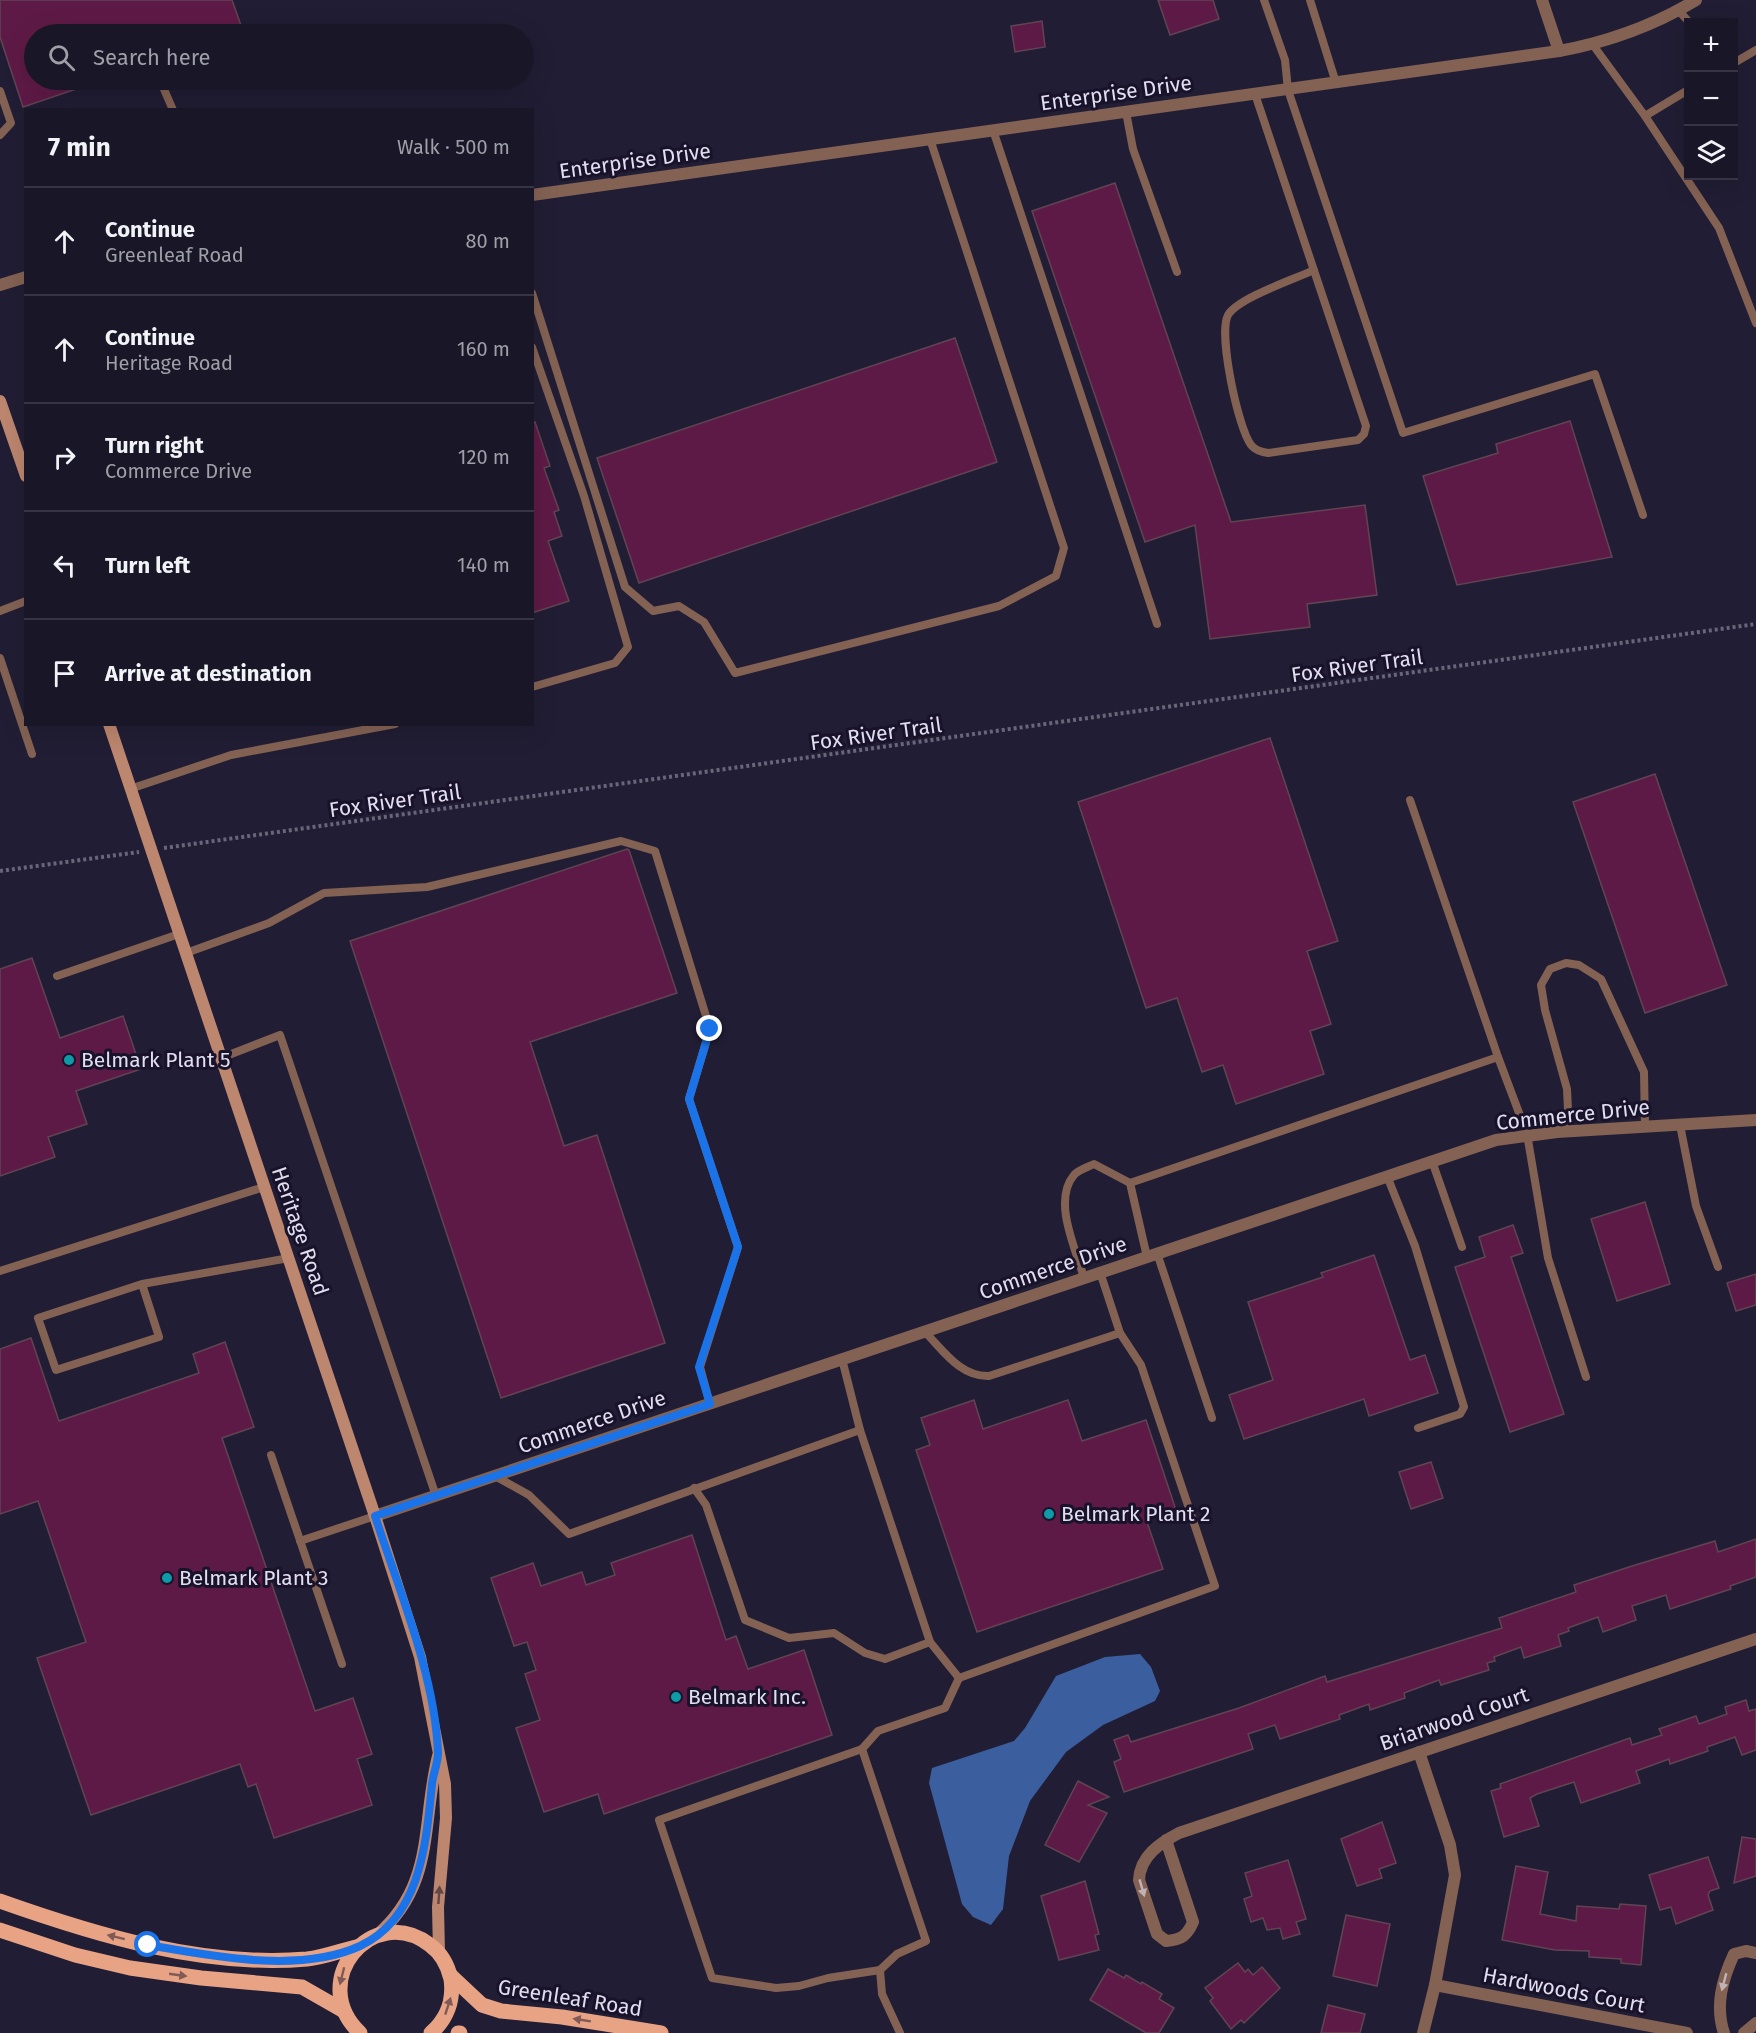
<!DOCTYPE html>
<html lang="en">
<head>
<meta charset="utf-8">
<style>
  :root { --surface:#191627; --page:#262333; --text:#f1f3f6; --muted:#9f9fa7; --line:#373544 }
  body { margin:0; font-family:"Fira Sans",sans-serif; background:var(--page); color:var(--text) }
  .controls { position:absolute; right:18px; top:18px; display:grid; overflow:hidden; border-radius:0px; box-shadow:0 6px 24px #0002 }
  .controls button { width:54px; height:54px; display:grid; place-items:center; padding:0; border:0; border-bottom:2px solid var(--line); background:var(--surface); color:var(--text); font:30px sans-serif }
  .stop { position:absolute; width:18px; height:18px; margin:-14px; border:4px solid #1a73e8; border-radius:50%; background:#fff }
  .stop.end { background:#1a73e8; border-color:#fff; box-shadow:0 2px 6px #0008 }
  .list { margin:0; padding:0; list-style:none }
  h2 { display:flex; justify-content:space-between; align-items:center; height:78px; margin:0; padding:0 24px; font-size:26px }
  h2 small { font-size:20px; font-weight:400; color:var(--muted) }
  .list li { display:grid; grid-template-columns:39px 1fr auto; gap:18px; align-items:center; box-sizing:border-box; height:108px; padding:0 24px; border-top:2px solid var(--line) }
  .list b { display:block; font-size:22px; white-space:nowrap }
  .list p { margin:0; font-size:20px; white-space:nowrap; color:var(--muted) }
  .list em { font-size:20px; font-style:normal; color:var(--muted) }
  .icon { flex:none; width:33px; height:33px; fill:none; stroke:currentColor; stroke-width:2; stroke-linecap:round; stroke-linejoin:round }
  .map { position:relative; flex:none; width:1756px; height:2033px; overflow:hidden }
  .search { position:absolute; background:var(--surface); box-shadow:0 6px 24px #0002; left:24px; top:24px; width:510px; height:66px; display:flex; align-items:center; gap:15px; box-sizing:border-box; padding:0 21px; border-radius:33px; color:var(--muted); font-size:22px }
  .panel { position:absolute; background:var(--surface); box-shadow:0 6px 24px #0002; left:24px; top:108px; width:510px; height:618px; border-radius:0px }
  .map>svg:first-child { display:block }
  .water { fill:#3b5e9e }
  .building { fill:#5e1a46; stroke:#604453; stroke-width:1.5 }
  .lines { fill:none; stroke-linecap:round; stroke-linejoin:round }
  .path { stroke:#69667b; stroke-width:4; stroke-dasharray:3 3; stroke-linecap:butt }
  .service { stroke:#836253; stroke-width:8 }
  .minor { stroke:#836253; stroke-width:12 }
  .secondary { stroke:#bc866f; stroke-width:12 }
  .primary { stroke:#e8a284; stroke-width:15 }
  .oneway { fill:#c0b3b8 }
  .oneway2 { fill:#624749 }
  .oneway3 { fill:#805a57 }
  .route { stroke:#1a73e8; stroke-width:8 }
  .culture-dot { fill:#0f9aa8; stroke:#18132a; stroke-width:2 }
  .labels { text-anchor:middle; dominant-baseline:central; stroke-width:6; stroke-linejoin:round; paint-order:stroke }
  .street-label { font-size:21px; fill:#e1dfef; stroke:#18132a }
  .poi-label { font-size:21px; fill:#e1dfef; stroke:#18132a; text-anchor:start }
</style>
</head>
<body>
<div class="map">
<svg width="1756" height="2033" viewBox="0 0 1756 2033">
  <rect width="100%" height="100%" fill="#211d34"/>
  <path class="water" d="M1140,1654L1151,1667L1160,1691L1155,1701L1103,1725L1066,1752L1030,1801L1009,1856L1003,1909L991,1925L973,1917L962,1904L929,1783L932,1768L1014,1741L1025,1728L1056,1676L1105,1657Z"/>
  <g class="building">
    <path d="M0,0H232L244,34H34V80H97V82L23,107L0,37Z"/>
    <path d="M1158,0H1213L1219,19L1170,35Z"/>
    <path d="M1042,21L1045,47L1015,52L1011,26Z"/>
    <path d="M1115,183L1231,522L1365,505L1377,595L1307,604L1310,627L1210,639L1195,525L1145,542L1032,211Z"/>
    <path d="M955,338L997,462L639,583L597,458Z"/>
    <path d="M1570,421L1612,557L1457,585L1423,476L1498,453L1496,444Z"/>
    <path d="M532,422H535L550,466L544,468L559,510L554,512L562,536L548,541L569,601L532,613Z"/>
    <path d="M1270,738L1338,941L1307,951L1331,1024L1310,1031L1324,1074L1236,1104L1223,1065L1202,1072L1177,998L1146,1008L1078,802Z"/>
    <path d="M1655,774L1727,985L1645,1013L1573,802Z"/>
    <path d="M627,849L629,850L677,993L530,1042L564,1146L597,1135L665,1343L501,1398L350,941Z"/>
    <path d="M32,958L60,1038L123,1016L141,1069L76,1091L87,1124L48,1137L55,1157L0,1176V969Z"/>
    <path d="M1645,1202L1670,1284L1617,1301L1591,1219Z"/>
    <path d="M1513,1225L1523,1253L1511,1257L1564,1414L1510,1432L1455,1267L1485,1257L1479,1237Z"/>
    <path d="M1374,1255L1410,1360L1425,1355L1438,1393L1369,1416L1364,1399L1244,1439L1229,1395L1273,1380L1248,1302L1323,1277L1321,1273Z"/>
    <path d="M1756,1274V1305L1736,1311L1727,1283Z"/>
    <path d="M31,1338L59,1421L199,1373L193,1354L225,1342L254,1427L222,1438L315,1711L353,1698L372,1754L357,1759L372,1805L274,1838L256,1784L248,1787L240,1764L91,1815L37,1658L86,1642L38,1501L0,1514V1349Z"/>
    <path d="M974,1400L983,1429L1068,1400L1082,1441L1146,1420L1176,1510L1146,1519L1163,1569L977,1632L916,1450L930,1445L921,1418Z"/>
    <path d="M1431,1462L1443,1498L1411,1509L1399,1472Z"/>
    <path d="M692,1535L726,1640L736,1636L748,1669L804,1650L832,1735L604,1814L598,1794L544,1812L516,1728L540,1720L525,1674L536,1670L527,1642L514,1646L491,1578L533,1563L541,1586L582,1572L586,1585L615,1575L611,1563Z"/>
    <path d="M1756,1539V1577L1730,1586L1731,1589L1670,1609L1666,1595L1632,1606L1636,1620L1603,1632L1598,1617L1568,1628L1569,1631L1558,1635L1561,1646L1524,1658L1521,1647L1494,1657L1495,1661L1487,1663L1489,1670L1441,1685L1439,1680L1404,1693L1405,1698L1370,1710L1369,1704L1339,1715L1340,1719L1280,1739L1275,1725L1248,1734L1253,1749L1124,1792L1114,1762L1121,1759L1114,1740L1128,1735L1131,1742L1239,1708L1325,1676L1327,1682L1502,1628L1499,1618L1576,1592L1574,1585L1632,1566L1715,1541L1718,1552Z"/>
    <path d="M1746,1700L1749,1711L1756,1709V1750L1742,1755L1735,1737L1707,1747L1708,1751L1670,1764L1669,1759L1636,1771L1640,1783L1581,1803L1574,1782L1537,1794L1530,1798L1539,1826L1504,1837L1491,1791L1501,1788L1500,1784L1630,1738L1632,1745L1662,1735L1659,1729L1696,1716L1699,1724L1727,1714L1725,1707Z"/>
    <path d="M1078,1781L1109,1797L1088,1805L1107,1813L1079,1862L1045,1845Z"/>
    <path d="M1382,1822L1396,1863L1379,1869L1382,1878L1357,1886L1341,1839Z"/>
    <path d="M1742,1837L1756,1839V1876L1734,1883Z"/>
    <path d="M1708,1857L1719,1888L1710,1891L1708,1895L1713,1910L1676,1924L1671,1907L1660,1910L1649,1875Z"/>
    <path d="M1288,1860L1306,1919L1296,1922L1300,1934L1283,1939L1280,1928L1267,1930L1263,1918L1251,1922L1244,1899L1252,1896L1245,1873Z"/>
    <path d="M1516,1866L1548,1872L1540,1914L1576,1921L1577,1906L1619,1909L1620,1904L1646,1906L1641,1965L1621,1963V1959L1589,1957V1951L1555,1950L1502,1940Z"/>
    <path d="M1085,1881L1099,1934L1095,1935L1099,1950L1059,1960L1041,1896Z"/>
    <path d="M1346,1915L1390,1924L1377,1986L1333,1976Z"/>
    <path d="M1238,1963L1245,1972L1248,1969L1253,1975L1262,1967L1280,1988L1244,2023L1241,2020L1231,2029L1210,2001L1213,1998L1205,1988Z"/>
    <path d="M1108,1969L1124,1978L1126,1975L1141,1984L1142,1982L1162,1994L1159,1999L1174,2008L1159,2033H1146L1090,2000Z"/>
    <path d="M1328,2005L1365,2014L1360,2033H1321Z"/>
  </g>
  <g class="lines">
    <g class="path">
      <path d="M164,848L1756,624"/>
      <path d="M0,871L139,852"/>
    </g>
    <g class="service">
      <path d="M1264,0L1285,60L1288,90L1403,433L1595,374L1643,515"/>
      <path d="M1310,0L1336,83"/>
      <path d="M1679,11L1689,22"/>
      <path d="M1593,45L1645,116L1719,228L1756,323"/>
      <path d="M1734,63L1756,50"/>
      <path d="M160,80L173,110"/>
      <path d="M0,91L11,123L0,135"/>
      <path d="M1255,94L1366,426L1364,434L1358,440L1268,453C1261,452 1255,450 1251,445C1238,428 1218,334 1228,315C1238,298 1295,279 1314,270"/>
      <path d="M1126,112L1133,149L1177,272"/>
      <path d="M1645,116L1688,90"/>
      <path d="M993,130L1157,624"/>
      <path d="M532,293L625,587L653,611L679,606L704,622L735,673L999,606L1056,576L1064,548L930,139"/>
      <path d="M532,347L584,496L628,647L615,663L532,687"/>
      <path d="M0,611L26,601"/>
      <path d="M0,658L32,754"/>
      <path d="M130,789L231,755L395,724"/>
      <path d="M1410,800L1498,1057"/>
      <path d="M186,953L269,923L324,893L427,887L621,841L655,851L710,1029L689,1099L738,1247L700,1367L710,1404"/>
      <path d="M57,976L179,934"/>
      <path d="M221,1058L280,1035L436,1496"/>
      <path d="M1680,1125L1696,1206L1718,1267"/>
      <path d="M1569,1131L1567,1089L1545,1010L1541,985L1550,969L1566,963L1579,965L1601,979L1644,1072L1645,1127"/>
      <path d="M1432,1161L1462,1247"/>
      <path d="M1387,1176L1415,1246L1464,1407L1460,1414L1418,1428"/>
      <path d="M1157,1253L1212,1418"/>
      <path d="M1147,1257L1130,1183L1498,1057L1527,1134L1548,1258L1586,1377"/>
      <path d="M0,1271L264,1187"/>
      <path d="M1084,1278C1076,1249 1052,1201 1074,1175C1078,1170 1088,1167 1094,1164L1130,1183"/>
      <path d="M142,1284L159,1337L56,1370L38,1318L142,1284L289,1258"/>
      <path d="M924,1331C943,1350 960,1377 989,1376L1120,1333"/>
      <path d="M271,1455L342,1664"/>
      <path d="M495,1476L529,1495L569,1534L860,1430"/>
      <path d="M694,1488L706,1505L745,1620L789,1638L834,1633L865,1653L885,1659L930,1642L860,1430L842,1359"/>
      <path d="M300,1541L375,1516"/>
      <path d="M930,1642L959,1678L1215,1586L1141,1365L1120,1333L1100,1272"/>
      <path d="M862,1749L659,1820L712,1978L776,1988L799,1986L828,1978L880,1970"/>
      <path d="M900,2033L882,1994L880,1970L897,1954L926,1941L862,1749L878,1731L945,1708L959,1678"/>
    </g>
    <g class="minor">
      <path d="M1542,0L1559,51"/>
      <path d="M532,195L1559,51C1608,42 1653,26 1696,0"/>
      <path d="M0,285L26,277"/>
      <path d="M375,1516L1496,1140L1557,1132L1756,1120"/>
      <path d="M1419,1752L1450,1845L1455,1875L1435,1985L1423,2033"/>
      <path d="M1166,1840L1193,1922C1187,1936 1181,1940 1166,1941L1157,1934L1139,1880C1140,1856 1160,1843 1179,1833L1756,1639"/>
      <path d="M1435,1985L1687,2033"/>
      <path d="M1724,2033C1715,2006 1722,1980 1734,1954L1746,1951L1756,1953"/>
      <path d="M1744,2033L1756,2023"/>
    </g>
    <g class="secondary">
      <path d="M0,401L26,476"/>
      <path d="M109,724L375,1516L420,1657L445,1784L446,1818L438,1907L439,1953"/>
      <path d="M376,1936C436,1885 421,1824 438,1756"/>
    </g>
    <g class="primary">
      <path d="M0,1901C96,1935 204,1968 307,1959C325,1957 342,1950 360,1946"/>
      <path d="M0,1930L75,1955L130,1968L201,1978L302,1987L344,2011"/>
      <path d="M450,1975L482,2005L501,2011L562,2017L661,2033"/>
      <path d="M360,2033C306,1982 372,1901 430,1945C441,1953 448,1966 451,1979C454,2000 447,2019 431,2033"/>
      <path d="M458,2033H460"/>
    </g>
  </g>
  <defs><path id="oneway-solid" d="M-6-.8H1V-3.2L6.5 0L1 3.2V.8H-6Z" transform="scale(1.5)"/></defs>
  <g class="oneway">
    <use href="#oneway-solid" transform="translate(1142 1888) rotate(74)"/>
    <use href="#oneway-solid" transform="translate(1724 1982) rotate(105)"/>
  </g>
  <use class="oneway2" href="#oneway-solid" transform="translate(439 1895) rotate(-86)"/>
  <g class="oneway3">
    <use href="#oneway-solid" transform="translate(116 1937) rotate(-166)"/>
    <use href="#oneway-solid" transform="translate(178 1975) rotate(8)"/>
    <use href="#oneway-solid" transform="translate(342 1976) rotate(104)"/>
    <use href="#oneway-solid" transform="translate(448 2006) rotate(-72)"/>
    <use href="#oneway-solid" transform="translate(582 2020) rotate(-171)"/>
  </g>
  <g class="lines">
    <path class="route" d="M148,1945C212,1956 299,1974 360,1946C421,1917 426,1844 432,1784C433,1774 438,1763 438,1753C435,1675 399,1590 375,1516L710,1404L699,1367L738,1247L689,1099L710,1029"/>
  </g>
  <g class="culture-dot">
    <circle cx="69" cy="1060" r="6"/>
    <circle cx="1049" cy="1514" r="6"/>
    <circle cx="167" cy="1578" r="6"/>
    <circle cx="676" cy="1697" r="6"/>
  </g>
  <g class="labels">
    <g class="street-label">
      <text transform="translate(1116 93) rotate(-8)">Enterprise Drive</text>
      <text transform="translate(635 161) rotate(-8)">Enterprise Drive</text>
      <text transform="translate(1357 666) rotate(-8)">Fox River Trail</text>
      <text transform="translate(876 734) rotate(-8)">Fox River Trail</text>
      <text transform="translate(395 801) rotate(-8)">Fox River Trail</text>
      <text transform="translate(1573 1115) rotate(-6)">Commerce Drive</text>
      <text transform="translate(300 1231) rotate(71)">Heritage Road</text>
      <text transform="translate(1053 1268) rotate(-19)">Commerce Drive</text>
      <text transform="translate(592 1422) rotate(-19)">Commerce Drive</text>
      <text transform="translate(1454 1719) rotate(-19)">Briarwood Court</text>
      <text transform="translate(1564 1990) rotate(11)">Hardwoods Court</text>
      <text transform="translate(570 1998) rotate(9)">Greenleaf Road</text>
    </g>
    <g class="poi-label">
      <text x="81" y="1060">Belmark Plant 5</text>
      <text x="1061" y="1514">Belmark Plant 2</text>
      <text x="179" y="1578">Belmark Plant 3</text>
      <text x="688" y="1697">Belmark Inc.</text>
    </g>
  </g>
</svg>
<div class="controls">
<button>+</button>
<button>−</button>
<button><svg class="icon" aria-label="layers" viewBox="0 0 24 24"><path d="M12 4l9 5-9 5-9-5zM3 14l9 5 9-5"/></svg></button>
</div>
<div class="stop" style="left:148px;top:1945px"></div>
<div class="stop end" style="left:710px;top:1029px"></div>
<div class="search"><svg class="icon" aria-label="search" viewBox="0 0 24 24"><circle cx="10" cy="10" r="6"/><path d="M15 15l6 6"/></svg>Search here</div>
<section class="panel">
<h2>7 min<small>Walk · 500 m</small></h2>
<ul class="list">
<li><svg class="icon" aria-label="ahead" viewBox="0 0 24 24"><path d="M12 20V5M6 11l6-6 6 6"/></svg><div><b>Continue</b><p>Greenleaf Road</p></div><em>80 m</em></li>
<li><svg class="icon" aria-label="ahead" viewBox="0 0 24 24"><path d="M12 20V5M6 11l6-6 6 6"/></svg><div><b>Continue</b><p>Heritage Road</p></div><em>160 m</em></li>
<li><svg class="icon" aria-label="right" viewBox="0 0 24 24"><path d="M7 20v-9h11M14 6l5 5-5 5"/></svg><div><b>Turn right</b><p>Commerce Drive</p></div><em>120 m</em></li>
<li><svg class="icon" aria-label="left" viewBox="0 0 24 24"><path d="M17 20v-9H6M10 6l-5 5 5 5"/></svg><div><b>Turn left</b></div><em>140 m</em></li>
<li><svg class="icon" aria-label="arrive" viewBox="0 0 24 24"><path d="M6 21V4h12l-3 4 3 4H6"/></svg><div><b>Arrive at destination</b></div></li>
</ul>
</section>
</div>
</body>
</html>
